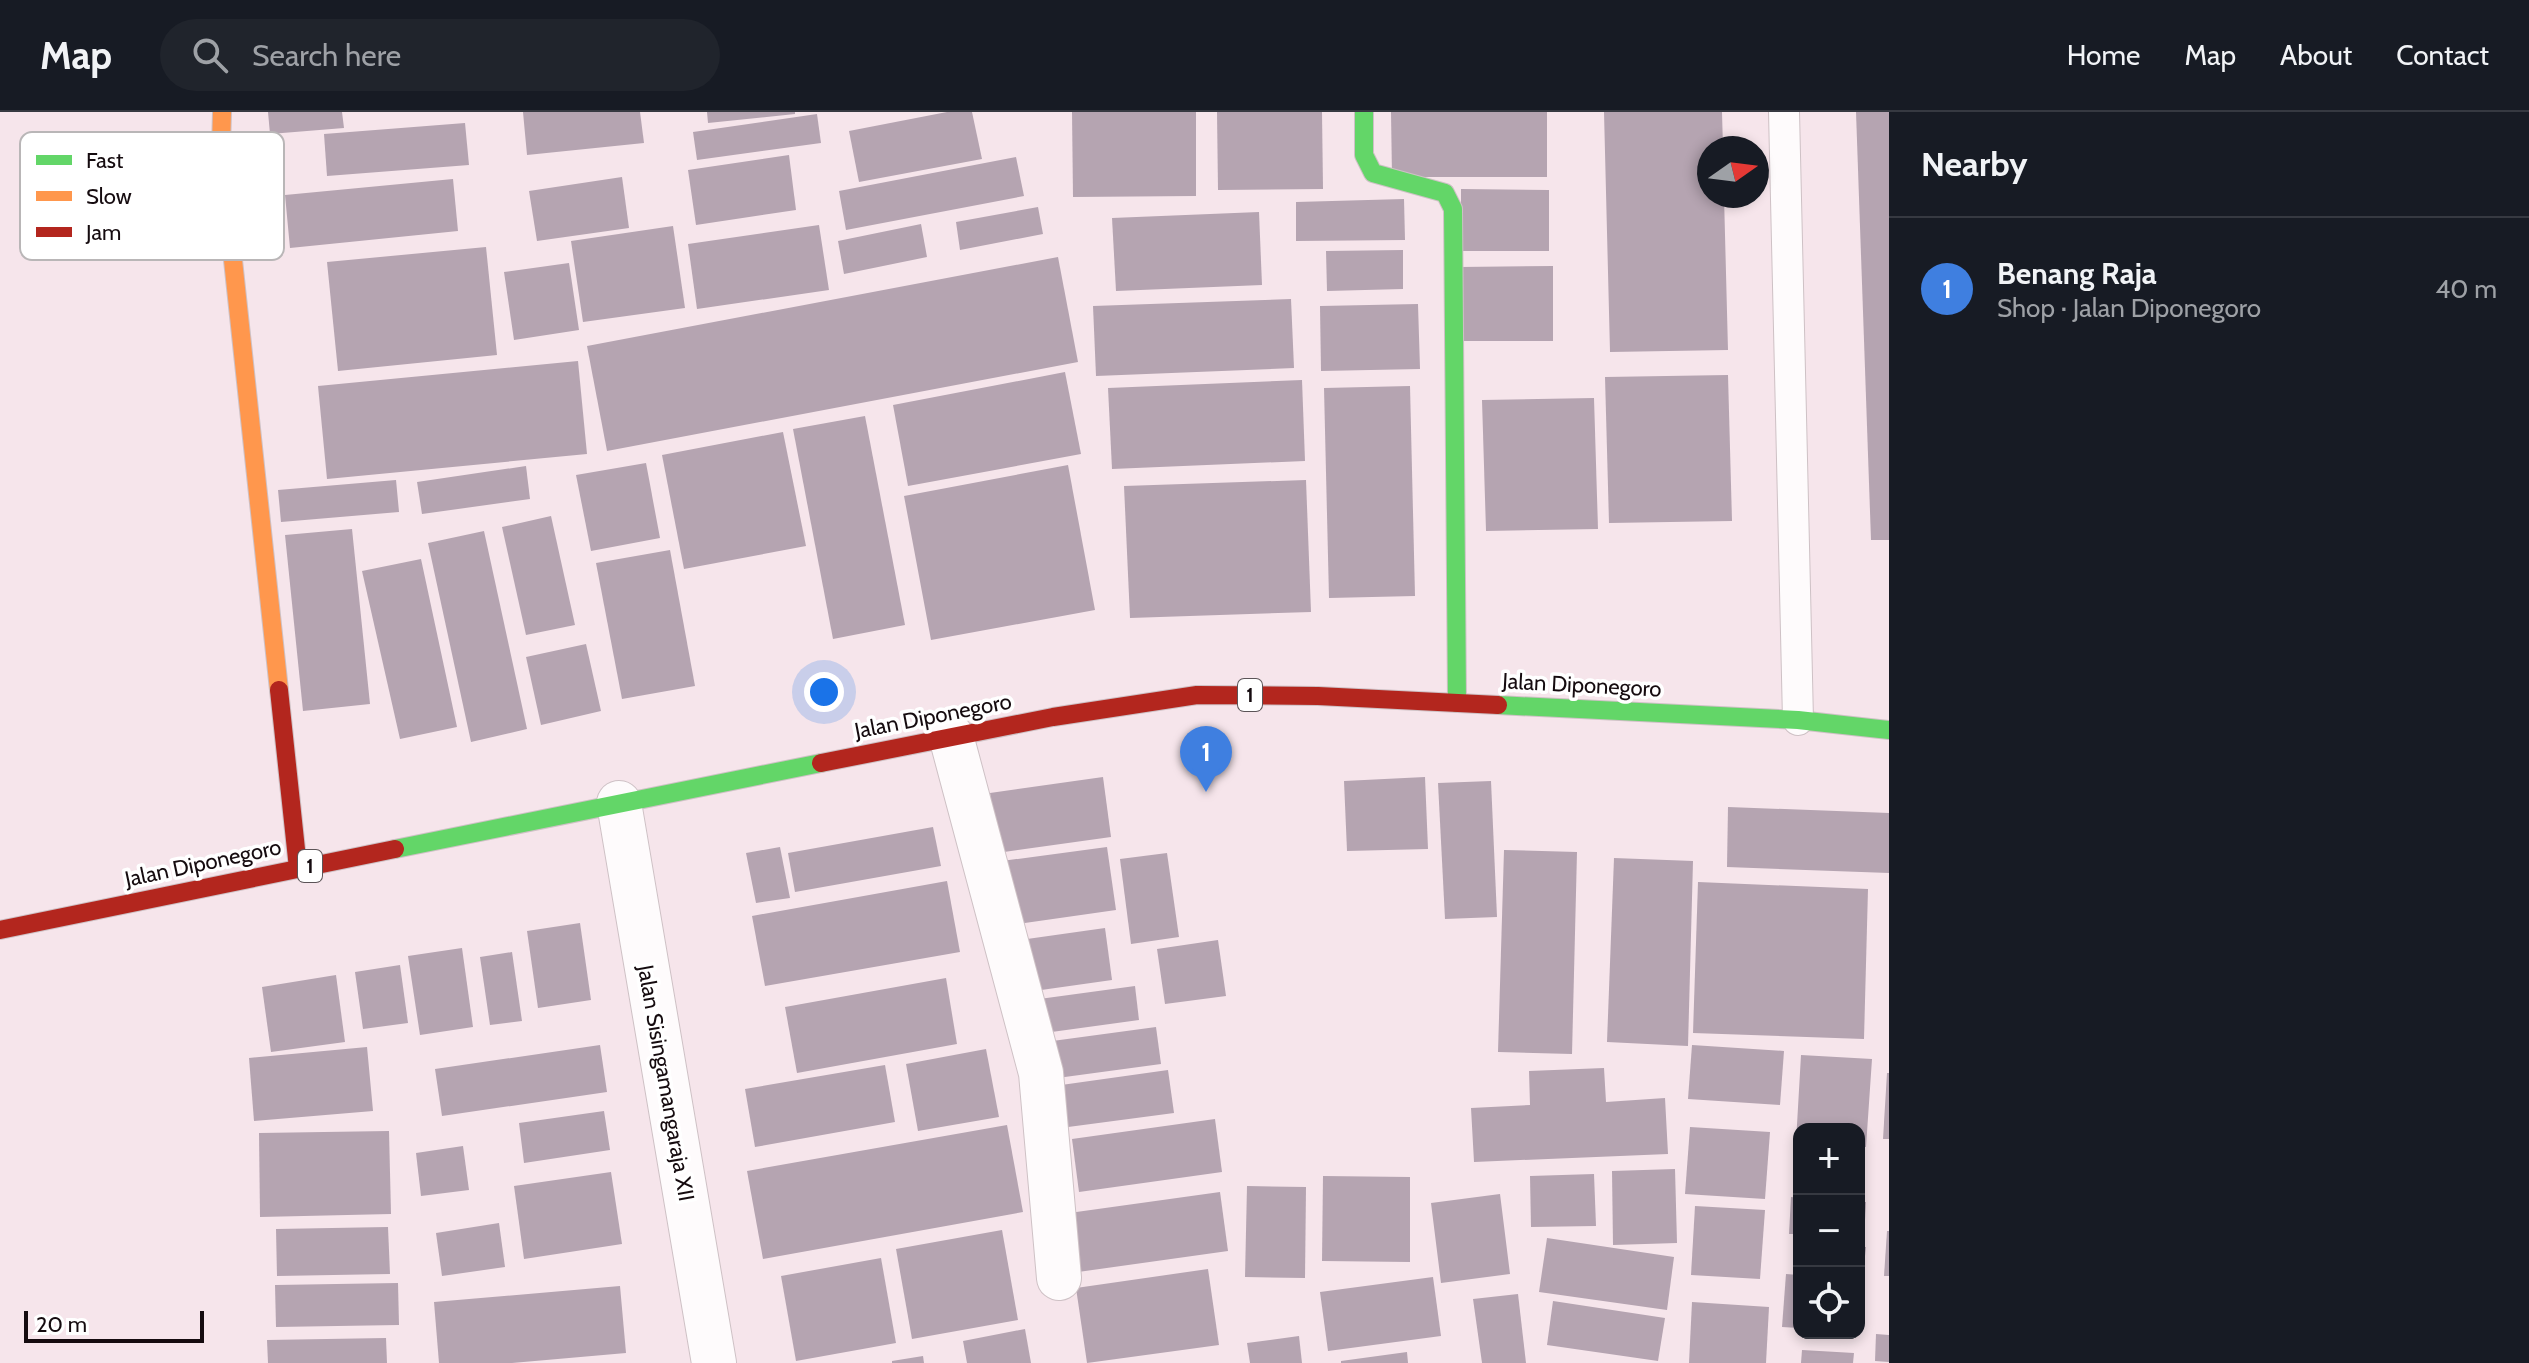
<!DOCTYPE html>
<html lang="en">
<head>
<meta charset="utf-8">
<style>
  :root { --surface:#171b24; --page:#20242c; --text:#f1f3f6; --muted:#9ea1a6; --line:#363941; --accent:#b2adb1 }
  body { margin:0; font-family:Cabin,sans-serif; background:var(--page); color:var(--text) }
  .controls { position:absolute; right:24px; bottom:24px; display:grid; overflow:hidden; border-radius:16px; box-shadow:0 4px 12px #0003 }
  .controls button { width:72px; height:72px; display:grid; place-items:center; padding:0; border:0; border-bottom:2px solid var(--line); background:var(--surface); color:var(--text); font:40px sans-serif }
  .compass { position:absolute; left:1697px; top:24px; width:72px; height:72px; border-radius:50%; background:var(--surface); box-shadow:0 4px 12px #0003; rotate:76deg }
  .scale { position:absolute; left:24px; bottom:20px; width:180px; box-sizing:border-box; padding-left:8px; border:4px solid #150b0f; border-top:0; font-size:22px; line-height:28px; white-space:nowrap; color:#150b0f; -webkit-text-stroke:6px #fff; paint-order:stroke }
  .you { position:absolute; left:824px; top:580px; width:28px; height:28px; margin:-20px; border:6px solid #fff; border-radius:50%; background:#1a73e8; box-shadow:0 0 0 12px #1a73e833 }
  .badge { display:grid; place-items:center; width:52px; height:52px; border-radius:50%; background:var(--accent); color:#fff; font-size:26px; font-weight:700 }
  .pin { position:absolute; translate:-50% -66px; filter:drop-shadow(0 2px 4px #0008) }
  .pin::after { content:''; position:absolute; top:42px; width:28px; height:24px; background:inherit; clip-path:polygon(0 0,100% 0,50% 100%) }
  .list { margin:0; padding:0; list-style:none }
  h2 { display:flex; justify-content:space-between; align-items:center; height:104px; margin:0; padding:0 32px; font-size:34px }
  h2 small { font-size:26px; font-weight:400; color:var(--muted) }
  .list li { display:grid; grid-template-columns:52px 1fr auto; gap:24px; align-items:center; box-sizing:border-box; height:144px; padding:0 32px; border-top:2px solid var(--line) }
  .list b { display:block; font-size:30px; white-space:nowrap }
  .list p { margin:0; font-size:26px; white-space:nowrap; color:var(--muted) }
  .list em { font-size:26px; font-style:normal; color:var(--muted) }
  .icon { flex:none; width:44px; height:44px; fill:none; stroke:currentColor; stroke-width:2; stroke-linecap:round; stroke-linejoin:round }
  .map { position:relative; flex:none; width:1889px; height:1251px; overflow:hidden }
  header { display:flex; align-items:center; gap:48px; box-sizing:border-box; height:112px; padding:0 40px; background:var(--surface); border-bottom:2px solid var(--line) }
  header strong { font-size:38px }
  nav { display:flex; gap:44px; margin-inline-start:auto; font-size:28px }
  .search { width:560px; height:72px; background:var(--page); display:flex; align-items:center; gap:20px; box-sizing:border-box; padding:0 28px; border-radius:44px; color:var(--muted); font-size:30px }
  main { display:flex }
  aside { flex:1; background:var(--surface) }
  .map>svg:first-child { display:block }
  .building { fill:#b5a4b1 }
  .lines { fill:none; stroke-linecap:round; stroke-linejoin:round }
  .lane-casing { stroke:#cec1c5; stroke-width:32 }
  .street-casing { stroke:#cec1c5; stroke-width:46 }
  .fast-casing { stroke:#cec1c5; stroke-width:20 }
  .slow-casing { stroke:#cec1c5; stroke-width:20 }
  .jam-casing { stroke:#cec1c5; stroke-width:20 }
  .lane { stroke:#fefbfc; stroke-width:30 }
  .street { stroke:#fefbfc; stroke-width:44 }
  .fast { stroke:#63d668; stroke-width:18 }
  .slow { stroke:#ff974d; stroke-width:18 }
  .jam { stroke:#b3261e; stroke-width:18 }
  .labels { text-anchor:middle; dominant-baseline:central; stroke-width:7; stroke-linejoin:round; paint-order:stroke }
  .shield { fill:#fff; stroke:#5b5457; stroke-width:2 }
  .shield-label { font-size:20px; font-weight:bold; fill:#150b0f }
  .street-label { font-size:22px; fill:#150b0f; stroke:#fff }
  .key { fill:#fff; stroke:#b9b6b7; stroke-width:2 }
  .key-label { font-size:22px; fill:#150b0f }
</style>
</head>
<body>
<header>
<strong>Map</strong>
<div class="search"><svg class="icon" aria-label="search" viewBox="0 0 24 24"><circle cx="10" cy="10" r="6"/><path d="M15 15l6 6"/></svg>Search here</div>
<nav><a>Home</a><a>Map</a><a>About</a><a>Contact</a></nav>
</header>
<main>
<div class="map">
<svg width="1889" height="1251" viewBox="0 0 1889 1251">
  <rect width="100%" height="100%" fill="#f6e5eb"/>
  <g class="building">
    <path d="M268,0H342L344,16L270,22Z"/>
    <path d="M523,0H640L644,31L527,43Z"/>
    <path d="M707,0H795V2L708,11Z"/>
    <path d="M947,0H972L982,47L859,70L849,19Z"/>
    <path d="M1072,0H1196V84L1073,85Z"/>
    <path d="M1217,0H1322L1323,77L1218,78Z"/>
    <path d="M1391,0H1547V65H1392Z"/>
    <path d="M1604,0H1722L1723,36H1709V84H1724L1728,238L1610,240Z"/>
    <path d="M1856,0H1889V428H1871Z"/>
    <path d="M817,2L821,31L697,48L693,20Z"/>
    <path d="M465,11L469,53L327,64L324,22Z"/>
    <path d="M789,43L796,98L696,113L688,58Z"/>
    <path d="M1016,45L1024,84L846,118L839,79Z"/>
    <path d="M622,65L629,116L537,129L529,79Z"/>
    <path d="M453,67L458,119L290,136L285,83Z"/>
    <path d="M1461,77L1549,78V139H1461Z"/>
    <path d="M1404,87L1405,128L1296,129V90Z"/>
    <path d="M1038,95L1043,122L960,138L956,110Z"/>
    <path d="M1259,100L1262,173L1116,179L1112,106Z"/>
    <path d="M921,112L927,145L844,162L838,129Z"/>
    <path d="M819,113L829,178L697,197L688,132Z"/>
    <path d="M673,114L685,196L583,210L571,129Z"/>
    <path d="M486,135L497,243L338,259L327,150Z"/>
    <path d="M1403,138V177L1327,179L1326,139Z"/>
    <path d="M1058,145L1078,250L607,339L587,234Z"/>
    <path d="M569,151L579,218L514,228L504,160Z"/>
    <path d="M1553,154V229H1460L1459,155Z"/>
    <path d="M1291,187L1294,256L1096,264L1093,194Z"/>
    <path d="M1418,192L1420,257L1321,259L1320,194Z"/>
    <path d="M578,249L587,342L327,367L318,274Z"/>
    <path d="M1065,260L1081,342L908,374L893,293Z"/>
    <path d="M1728,263L1732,409L1609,411L1605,265Z"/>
    <path d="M1302,268L1305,349L1112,357L1108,276Z"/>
    <path d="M1410,274L1415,484L1329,486L1324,276Z"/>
    <path d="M1594,286L1598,417L1486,419L1482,288Z"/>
    <path d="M865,304L905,513L833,527L793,317Z"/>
    <path d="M783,320L806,434L684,457L662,343Z"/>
    <path d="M646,351L660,426L591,439L576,363Z"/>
    <path d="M1068,353L1095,498L931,528L904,384Z"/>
    <path d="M526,354L530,387L422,402L417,370Z"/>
    <path d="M396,368L399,400L281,410L278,378Z"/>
    <path d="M1306,368L1311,500L1130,506L1124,374Z"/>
    <path d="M551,404L575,513L526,523L502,415Z"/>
    <path d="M352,417L370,592L303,599L285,423Z"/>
    <path d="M484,419L527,617L471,630L428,431Z"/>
    <path d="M670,438L695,574L622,587L596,451Z"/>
    <path d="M421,447L457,615L400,627L362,459Z"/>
    <path d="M586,532L601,599L541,613L526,545Z"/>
    <path d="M1103,665L1111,725L997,741L990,681Z"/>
    <path d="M1425,665L1428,737L1347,739L1344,669Z"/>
    <path d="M1491,669L1497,805L1445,807L1438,671Z"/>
    <path d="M1728,695L1889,701V761L1727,755Z"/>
    <path d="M933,715L941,754L795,780L788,741Z"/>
    <path d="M780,735L790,786L756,791L746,741Z"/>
    <path d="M1107,735L1116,798L1011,813L1002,749Z"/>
    <path d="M1504,738L1577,740L1572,942L1498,940Z"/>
    <path d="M1167,741L1179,825L1131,832L1120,747Z"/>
    <path d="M1614,746L1693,749L1688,934L1607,930Z"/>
    <path d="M947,769L960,840L765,874L752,804Z"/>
    <path d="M1698,770L1868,777L1864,927L1693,921Z"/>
    <path d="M580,811L591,888L538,896L527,819Z"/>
    <path d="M1105,816L1112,868L1027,880L1020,828Z"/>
    <path d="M1218,828L1226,884L1165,892L1157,837Z"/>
    <path d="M462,836L473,915L420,923L408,844Z"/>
    <path d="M512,840L522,909L490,913L480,845Z"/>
    <path d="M400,853L408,911L363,917L355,860Z"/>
    <path d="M336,863L345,930L271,940L262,875Z"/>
    <path d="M946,866L957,932L797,961L785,895Z"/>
    <path d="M1135,874L1139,908L1037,922L1032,888Z"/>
    <path d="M1156,915L1161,952L1050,967L1045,930Z"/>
    <path d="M600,933L607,980L442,1004L435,957Z"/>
    <path d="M1692,933L1784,939L1780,993L1688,987Z"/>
    <path d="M367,935L373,999L254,1009L249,946Z"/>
    <path d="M986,937L999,1005L918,1019L906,952Z"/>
    <path d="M1801,943L1872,947L1866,1035H1859V1017H1799V1030H1796Z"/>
    <path d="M885,953L895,1010L755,1035L745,977Z"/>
    <path d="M1604,956L1606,990L1665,986L1668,1042L1474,1050L1471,996L1530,993L1529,959Z"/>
    <path d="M1168,958L1174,1001L1053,1017L1047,975Z"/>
    <path d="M1887,961H1889V1027H1883Z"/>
    <path d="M604,999L610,1038L524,1051L519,1011Z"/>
    <path d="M1215,1007L1222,1060L1079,1080L1072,1027Z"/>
    <path d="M1007,1013L1023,1100L763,1147L747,1059Z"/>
    <path d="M1690,1015L1770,1020L1765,1087L1685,1082Z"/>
    <path d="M389,1019L391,1102L260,1105L259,1021Z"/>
    <path d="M463,1034L469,1078L421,1084L416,1041Z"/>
    <path d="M1675,1057L1677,1131L1613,1133L1612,1059Z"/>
    <path d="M611,1060L622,1132L524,1147L514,1074Z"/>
    <path d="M1594,1062L1596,1114L1531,1115L1530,1064Z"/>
    <path d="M1323,1064L1410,1065V1150L1322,1149Z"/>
    <path d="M1247,1074L1306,1075L1305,1166L1245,1165Z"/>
    <path d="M1220,1080L1228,1139L1071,1161L1062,1102Z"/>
    <path d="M1500,1082L1510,1162L1441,1171L1431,1091Z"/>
    <path d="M1791,1085L1799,1086V1122H1789Z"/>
    <path d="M1859,1090H1866L1864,1126H1859Z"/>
    <path d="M1695,1094L1765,1098L1760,1167L1691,1163Z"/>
    <path d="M499,1111L505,1155L442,1164L436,1121Z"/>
    <path d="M388,1115L390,1162L277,1164L276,1117Z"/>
    <path d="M1002,1118L1018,1208L912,1227L896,1137Z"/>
    <path d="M1887,1119H1889V1164H1884Z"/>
    <path d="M1547,1126L1674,1145L1667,1198L1539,1180Z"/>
    <path d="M1795,1130L1799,1131V1159L1793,1158Z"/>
    <path d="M1859,1135H1866L1863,1162H1859Z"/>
    <path d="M881,1146L896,1231L796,1249L781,1164Z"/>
    <path d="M1208,1157L1219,1233L1087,1251L1076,1176Z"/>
    <path d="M1786,1162L1799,1163V1216L1782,1215Z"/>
    <path d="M1433,1165L1441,1224L1328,1239L1320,1180Z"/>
    <path d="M398,1171L399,1213L276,1215L275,1173Z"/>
    <path d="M620,1174L626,1241L512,1251H439L434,1190Z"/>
    <path d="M1518,1182L1526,1251H1482L1473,1187Z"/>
    <path d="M1553,1189L1665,1206L1658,1249L1547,1233Z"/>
    <path d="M1692,1190L1769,1195L1766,1251H1689Z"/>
    <path d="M1025,1217L1031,1251H967L963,1229Z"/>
    <path d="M1876,1222L1889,1223V1250L1875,1249Z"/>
    <path d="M1299,1224L1302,1251H1250L1247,1231Z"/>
    <path d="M386,1226L387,1251H268L267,1228Z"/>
    <path d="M1802,1238L1854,1241L1853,1251H1801Z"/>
    <path d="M1407,1240L1408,1251H1341V1249Z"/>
    <path d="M923,1244L924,1251H892V1249Z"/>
  </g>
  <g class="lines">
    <defs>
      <path id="lane" d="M1784,0L1798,608"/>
      <g id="street">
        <path d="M951,624L1041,961L1059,1166"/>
        <path d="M619,691L714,1251"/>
      </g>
      <g id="fast">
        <path d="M1364,0V43L1373,61L1445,81L1453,97L1457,591"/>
        <path d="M1498,593L1798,608L1889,618"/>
        <path d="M395,737L821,651"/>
      </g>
      <path id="slow" d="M222,0L221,36L279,578"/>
      <g id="jam">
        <path d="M279,578L298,756"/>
        <path d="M821,651L1053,605L1197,583L1318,584L1498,593"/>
        <path d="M0,818L395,737"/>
      </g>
    </defs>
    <use href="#lane" class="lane-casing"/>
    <use href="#street" class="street-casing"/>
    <use href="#fast" class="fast-casing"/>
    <use href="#slow" class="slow-casing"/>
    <use href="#jam" class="jam-casing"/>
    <use href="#lane" class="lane"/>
    <use href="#street" class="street"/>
    <use href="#fast" class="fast"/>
    <use href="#slow" class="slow"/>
    <use href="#jam" class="jam"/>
  </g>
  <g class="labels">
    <g class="shield">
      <rect x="1238" y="567" width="24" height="32" rx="6"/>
      <rect x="298" y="738" width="24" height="32" rx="6"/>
    </g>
    <g class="shield-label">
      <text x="1250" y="583">1</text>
      <text x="310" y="754">1</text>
    </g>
    <g class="street-label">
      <text transform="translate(1582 573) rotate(3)">Jalan Diponegoro</text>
      <text transform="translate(933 604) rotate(-11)">Jalan Diponegoro</text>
      <text transform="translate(203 751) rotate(-12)">Jalan Diponegoro</text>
      <text transform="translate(666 971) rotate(80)">Jalan Sisingamangaraja XII</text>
    </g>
  </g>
  <rect x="20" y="20" width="264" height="128" rx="12" class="key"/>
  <rect x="36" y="43" width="36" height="10" fill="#63d668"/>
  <rect x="36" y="79" width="36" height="10" fill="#ff974d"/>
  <rect x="36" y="115" width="36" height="10" fill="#b3261e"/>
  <g class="key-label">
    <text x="86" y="56">Fast</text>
    <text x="86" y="92">Slow</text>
    <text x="86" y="128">Jam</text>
  </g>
</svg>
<div class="controls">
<button>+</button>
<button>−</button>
<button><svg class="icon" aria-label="locate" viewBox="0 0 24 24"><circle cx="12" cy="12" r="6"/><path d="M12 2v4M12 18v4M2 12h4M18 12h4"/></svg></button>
</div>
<svg class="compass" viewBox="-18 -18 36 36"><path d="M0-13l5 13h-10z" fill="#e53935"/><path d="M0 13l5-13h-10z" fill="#9ea1a6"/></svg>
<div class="scale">20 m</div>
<div class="you"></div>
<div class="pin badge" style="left:1206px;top:680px;background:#3f7fe0">1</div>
</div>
<aside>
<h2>Nearby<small></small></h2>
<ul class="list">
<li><span class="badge" style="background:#3f7fe0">1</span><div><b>Benang Raja</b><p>Shop · Jalan Diponegoro</p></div><em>40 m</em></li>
</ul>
</aside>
</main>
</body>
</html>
